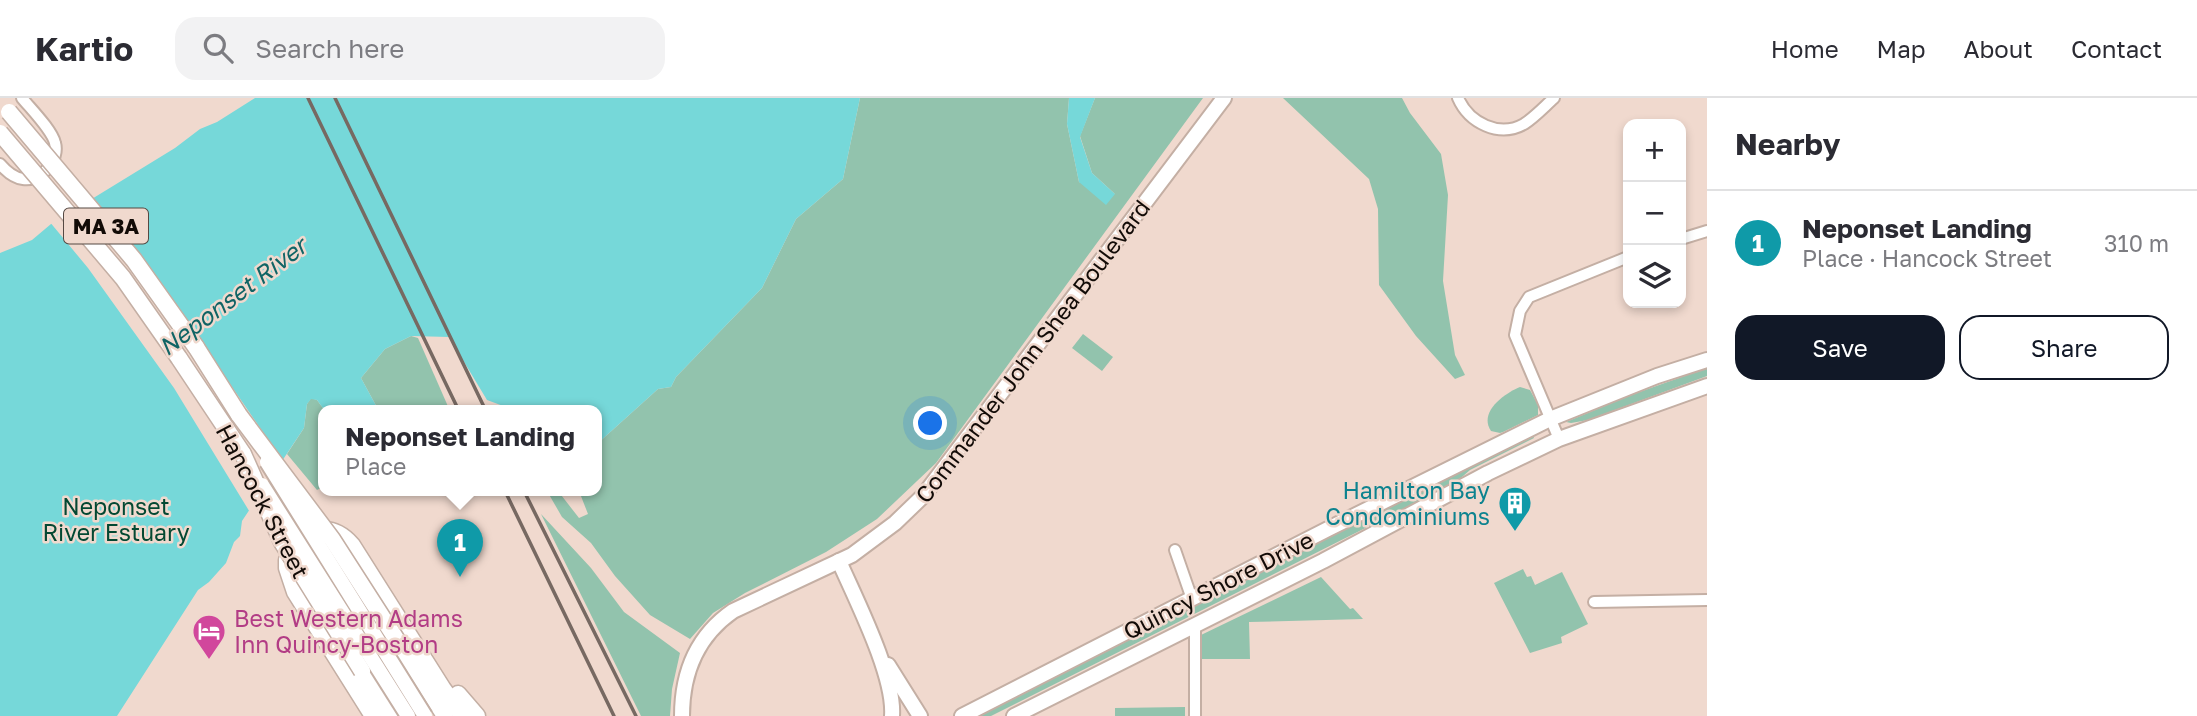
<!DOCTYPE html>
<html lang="en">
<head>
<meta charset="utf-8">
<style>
  :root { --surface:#fff; --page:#f2f2f3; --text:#2b2b33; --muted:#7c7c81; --line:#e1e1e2; --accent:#111827 }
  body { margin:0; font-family:"Golos Text",sans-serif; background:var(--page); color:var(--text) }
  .controls { position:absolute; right:21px; top:21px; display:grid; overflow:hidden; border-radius:14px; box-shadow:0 4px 10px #0003 }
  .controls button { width:63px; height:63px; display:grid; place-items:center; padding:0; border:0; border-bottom:2px solid var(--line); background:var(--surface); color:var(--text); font:35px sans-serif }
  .you { position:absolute; left:931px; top:326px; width:24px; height:24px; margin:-18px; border:5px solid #fff; border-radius:50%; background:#1a73e8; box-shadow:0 0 0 10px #1a73e833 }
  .badge { display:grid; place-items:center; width:46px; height:46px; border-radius:50%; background:var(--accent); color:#fff; font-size:23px; font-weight:700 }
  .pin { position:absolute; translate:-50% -58px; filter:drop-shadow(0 2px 4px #0008) }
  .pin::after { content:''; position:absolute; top:37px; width:24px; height:21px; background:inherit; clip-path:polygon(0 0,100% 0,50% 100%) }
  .popup { position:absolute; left:318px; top:307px; width:284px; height:91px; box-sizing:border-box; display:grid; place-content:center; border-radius:14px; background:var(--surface); filter:drop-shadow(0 2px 5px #0005); font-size:23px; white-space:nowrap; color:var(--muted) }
  .popup b { font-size:26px; color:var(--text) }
  .popup::after { content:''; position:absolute; left:50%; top:100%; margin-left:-14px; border:14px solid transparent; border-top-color:var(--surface) }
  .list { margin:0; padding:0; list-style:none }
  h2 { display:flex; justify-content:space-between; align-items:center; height:91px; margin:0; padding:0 28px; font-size:30px }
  h2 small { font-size:23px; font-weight:400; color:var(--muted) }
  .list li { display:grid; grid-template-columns:46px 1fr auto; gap:21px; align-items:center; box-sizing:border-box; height:105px; padding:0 28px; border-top:2px solid var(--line) }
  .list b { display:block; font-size:26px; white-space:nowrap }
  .list p { margin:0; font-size:23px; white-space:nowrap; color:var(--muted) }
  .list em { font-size:23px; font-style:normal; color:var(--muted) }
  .actions { display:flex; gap:14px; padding:21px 28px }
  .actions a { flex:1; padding:16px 0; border:2px solid var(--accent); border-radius:21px; text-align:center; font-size:24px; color:var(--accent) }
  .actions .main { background:var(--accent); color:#fff }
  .icon { flex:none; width:38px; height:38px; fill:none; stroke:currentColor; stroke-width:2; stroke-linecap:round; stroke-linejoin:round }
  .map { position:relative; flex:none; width:1707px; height:618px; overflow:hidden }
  header { display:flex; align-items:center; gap:42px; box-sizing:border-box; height:98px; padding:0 35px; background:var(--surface); border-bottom:2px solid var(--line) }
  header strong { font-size:33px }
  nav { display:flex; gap:38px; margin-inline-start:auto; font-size:24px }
  .search { width:490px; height:63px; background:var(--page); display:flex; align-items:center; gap:18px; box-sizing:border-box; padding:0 24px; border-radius:21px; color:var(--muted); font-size:26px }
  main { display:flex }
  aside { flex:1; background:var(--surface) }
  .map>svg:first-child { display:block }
  .green { fill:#92c3ad }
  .water { fill:#76d8d9 }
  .pier { fill:#f0d9ce }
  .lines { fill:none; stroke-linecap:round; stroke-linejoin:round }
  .street-casing { stroke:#c4afa4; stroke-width:14 }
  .secondary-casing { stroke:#c4afa4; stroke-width:18 }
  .primary-casing { stroke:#c4afa4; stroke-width:19 }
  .street { stroke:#fff; stroke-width:10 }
  .secondary { stroke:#fff; stroke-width:14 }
  .primary { stroke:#fff; stroke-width:16 }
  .rail { stroke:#776962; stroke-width:3.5 }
  .secondary-bridge-casing { stroke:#c4afa4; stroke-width:18; stroke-linecap:butt }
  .primary-bridge-casing { stroke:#c4afa4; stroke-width:19; stroke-linecap:butt }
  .secondary-bridge { stroke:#fff; stroke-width:14 }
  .primary-bridge { stroke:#fff; stroke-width:16 }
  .labels { text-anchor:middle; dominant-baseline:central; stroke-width:5; stroke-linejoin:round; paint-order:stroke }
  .shield { fill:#f0d9ce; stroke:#554943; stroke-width:2 }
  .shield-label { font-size:21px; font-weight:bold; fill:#120b07 }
  .street-label { font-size:23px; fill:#120b07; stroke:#f0d9ce }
  .culture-label { font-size:23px; fill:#0d838f; stroke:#f0d9ce; text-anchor:end }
  .park-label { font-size:23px; fill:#034832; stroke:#f0d9ce }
  .hotel-label { font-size:23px; fill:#b23c85; stroke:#f0d9ce; text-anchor:start }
  .water-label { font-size:24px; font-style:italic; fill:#106465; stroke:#f0d9ce }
</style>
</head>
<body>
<header>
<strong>Kartio</strong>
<div class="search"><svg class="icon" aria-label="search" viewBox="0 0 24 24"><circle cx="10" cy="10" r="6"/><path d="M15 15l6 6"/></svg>Search here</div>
<nav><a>Home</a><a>Map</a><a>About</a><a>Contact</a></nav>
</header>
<main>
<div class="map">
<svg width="1707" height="618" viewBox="0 0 1707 618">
  <rect width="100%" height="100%" fill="#f0d9ce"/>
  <g class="green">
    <path d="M860,0H1069L1067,26L1079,84L1115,96L1092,75L1080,38L1095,0H1203L936,365L877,421L826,454L745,495L713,515L690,541L650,517L615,478L591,445L562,419L547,393H558L579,420L588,416L579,393H596L597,346L658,291L671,289L676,279L762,190L796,121L843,81Z"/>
    <path d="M1283,0H1402L1410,15L1441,56L1448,97L1443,183L1455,257L1465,277L1455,281L1416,238L1379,187L1378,111L1369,81Z"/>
    <path d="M1083,236L1113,259L1102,273L1072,250Z"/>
    <path d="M411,238L418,240L450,313H379L361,280L385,251Z"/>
    <path d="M1707,270V278L1588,322L1571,325L1566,324L1631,297Z"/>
    <path d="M1520,289L1530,292L1538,307V317L1503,334L1500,335L1491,333C1478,314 1505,295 1520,289Z"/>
    <path d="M311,300L317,302L325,313L323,389L317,392L287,356L304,330L307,306Z"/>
    <path d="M1533,337L1534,340L1470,372L1455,385L991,618H974Z"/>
    <path d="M541,416L591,470L624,514L680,555L672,591L670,618H641Z"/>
    <path d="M1523,471L1527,479L1531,478L1535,487L1562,474L1588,526L1561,539L1562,545L1530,555L1494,485Z"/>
    <path d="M1321,479L1350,511L1353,510L1363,521L1249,524L1250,561H1202L1201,537Z"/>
    <path d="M1185,609V618H1115V610Z"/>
  </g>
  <g class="water">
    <path d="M255,0H860L843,81L796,121L762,190L676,279L671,289L658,291L597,346L596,313H517L487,302L449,239L411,238L385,251L361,280L379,313H325L317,302L311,301L307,306L304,330L242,423L240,438L234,444L226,465L209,484L198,492L117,618H0V155L32,142L51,126L175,50L200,31L217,24Z"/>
    <path d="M1069,0H1095L1080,39L1092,75L1115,96L1106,107L1079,84L1067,26Z"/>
  </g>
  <path class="pier" d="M91,99L215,264L284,365L251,416L174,290L88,170L49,123Z"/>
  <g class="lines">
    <defs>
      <g id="street">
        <path d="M1458,0C1469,25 1499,40 1524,26C1535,19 1545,8 1554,0"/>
        <path d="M0,66C6,73 14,80 23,81C41,84 60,62 55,45C52,32 31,11 22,0"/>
        <path d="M1681,141L1707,133"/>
        <path d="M1559,341L1515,237L1520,213L1529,199L1628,159"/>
        <path d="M1175,452L1192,501"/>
        <path d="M1594,504L1707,502"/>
        <path d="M1195,528V618"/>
      </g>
      <g id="secondary">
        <path d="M839,463C856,502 895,578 892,618"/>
        <path d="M888,567L920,618"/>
        <path d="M682,618C682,574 697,538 733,513L852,457L895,425L923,398L1224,0"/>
        <path d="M962,618L1328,431L1550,321L1657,278L1707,262"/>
        <path d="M1014,618L1323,463L1488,375L1559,341L1707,288"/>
      </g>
      <g id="primary">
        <path d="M196,249L239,317"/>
        <path d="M179,260L243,356"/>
        <path d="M319,433C333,430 343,437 352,447L443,591L463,618"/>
        <path d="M295,450L287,462V470L295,494L373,618"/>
        <path d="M402,550L445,618"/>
        <path d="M362,573L390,618"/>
        <path d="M458,596L477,618"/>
      </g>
    </defs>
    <use href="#street" class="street-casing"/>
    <use href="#secondary" class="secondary-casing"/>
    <use href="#primary" class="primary-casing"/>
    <use href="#street" class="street"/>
    <use href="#secondary" class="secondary"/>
    <use href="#primary" class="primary"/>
    <g class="rail">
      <path d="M308,0L459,313"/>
      <path d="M335,0L486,313"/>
      <path d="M505,393L614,618"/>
      <path d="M524,393L636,618"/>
    </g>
    <defs>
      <g id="secondary-bridge">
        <path d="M267,364L425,618"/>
        <path d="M262,387L408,618"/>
      </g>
      <g id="primary-bridge">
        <path d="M9,14L134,162L196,249"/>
        <path d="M0,35L123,180L179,260"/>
        <path d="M239,317L332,441L402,550"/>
        <path d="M243,356L282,444L362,573"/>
      </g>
    </defs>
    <use href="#secondary-bridge" class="secondary-bridge-casing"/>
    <use href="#primary-bridge" class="primary-bridge-casing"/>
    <use href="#secondary-bridge" class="secondary-bridge"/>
    <use href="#primary-bridge" class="primary-bridge"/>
  </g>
  <defs>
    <symbol id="building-pin" viewBox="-11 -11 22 30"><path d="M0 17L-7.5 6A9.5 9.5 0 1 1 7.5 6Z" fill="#0f9aa8" stroke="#f0d9ce"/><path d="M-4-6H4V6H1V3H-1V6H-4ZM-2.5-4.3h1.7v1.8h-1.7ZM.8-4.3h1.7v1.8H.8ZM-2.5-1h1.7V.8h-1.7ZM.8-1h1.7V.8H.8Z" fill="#fff"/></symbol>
    <symbol id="hotel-pin" viewBox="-11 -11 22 30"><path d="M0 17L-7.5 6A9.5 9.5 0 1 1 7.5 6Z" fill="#d1479c" stroke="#f0d9ce"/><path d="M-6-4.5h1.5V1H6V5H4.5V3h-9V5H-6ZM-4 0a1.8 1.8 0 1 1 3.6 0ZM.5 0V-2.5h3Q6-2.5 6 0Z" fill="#fff"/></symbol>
  </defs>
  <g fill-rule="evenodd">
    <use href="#building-pin" x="1496" y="386" width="38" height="52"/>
    <use href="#hotel-pin" x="190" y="514" width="38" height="52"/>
  </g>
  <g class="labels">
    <rect class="shield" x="64" y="110.5" width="84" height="35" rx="5"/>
    <g class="shield-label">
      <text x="106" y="128">MA 3A</text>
    </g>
    <g class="street-label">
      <text transform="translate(1032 253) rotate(-53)">Commander John Shea Boulevard</text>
      <text transform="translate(263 403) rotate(62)">Hancock Street</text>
      <text transform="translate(1218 487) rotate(-27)">Quincy Shore Drive</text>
    </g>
    <g class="culture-label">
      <text x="1490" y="392">Hamilton Bay<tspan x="1490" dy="26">Condominiums</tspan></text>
    </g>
    <g class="park-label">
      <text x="116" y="408">Neponset<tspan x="116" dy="26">River Estuary</tspan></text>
    </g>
    <g class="hotel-label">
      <text x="234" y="520">Best Western Adams<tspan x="234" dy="26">Inn Quincy-Boston</tspan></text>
    </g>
    <g class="water-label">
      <text transform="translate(232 198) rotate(-37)">Neponset River</text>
    </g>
  </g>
</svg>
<div class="controls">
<button>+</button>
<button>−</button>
<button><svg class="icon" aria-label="layers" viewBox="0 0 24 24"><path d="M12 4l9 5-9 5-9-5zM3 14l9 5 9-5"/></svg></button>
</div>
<div class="you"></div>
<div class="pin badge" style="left:460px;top:479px;background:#0f9aa8">1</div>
<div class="popup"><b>Neponset Landing</b>Place</div>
</div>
<aside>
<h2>Nearby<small></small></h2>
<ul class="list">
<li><span class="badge" style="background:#0f9aa8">1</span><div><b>Neponset Landing</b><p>Place · Hancock Street</p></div><em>310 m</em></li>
</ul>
<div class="actions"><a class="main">Save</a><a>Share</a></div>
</aside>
</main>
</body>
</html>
